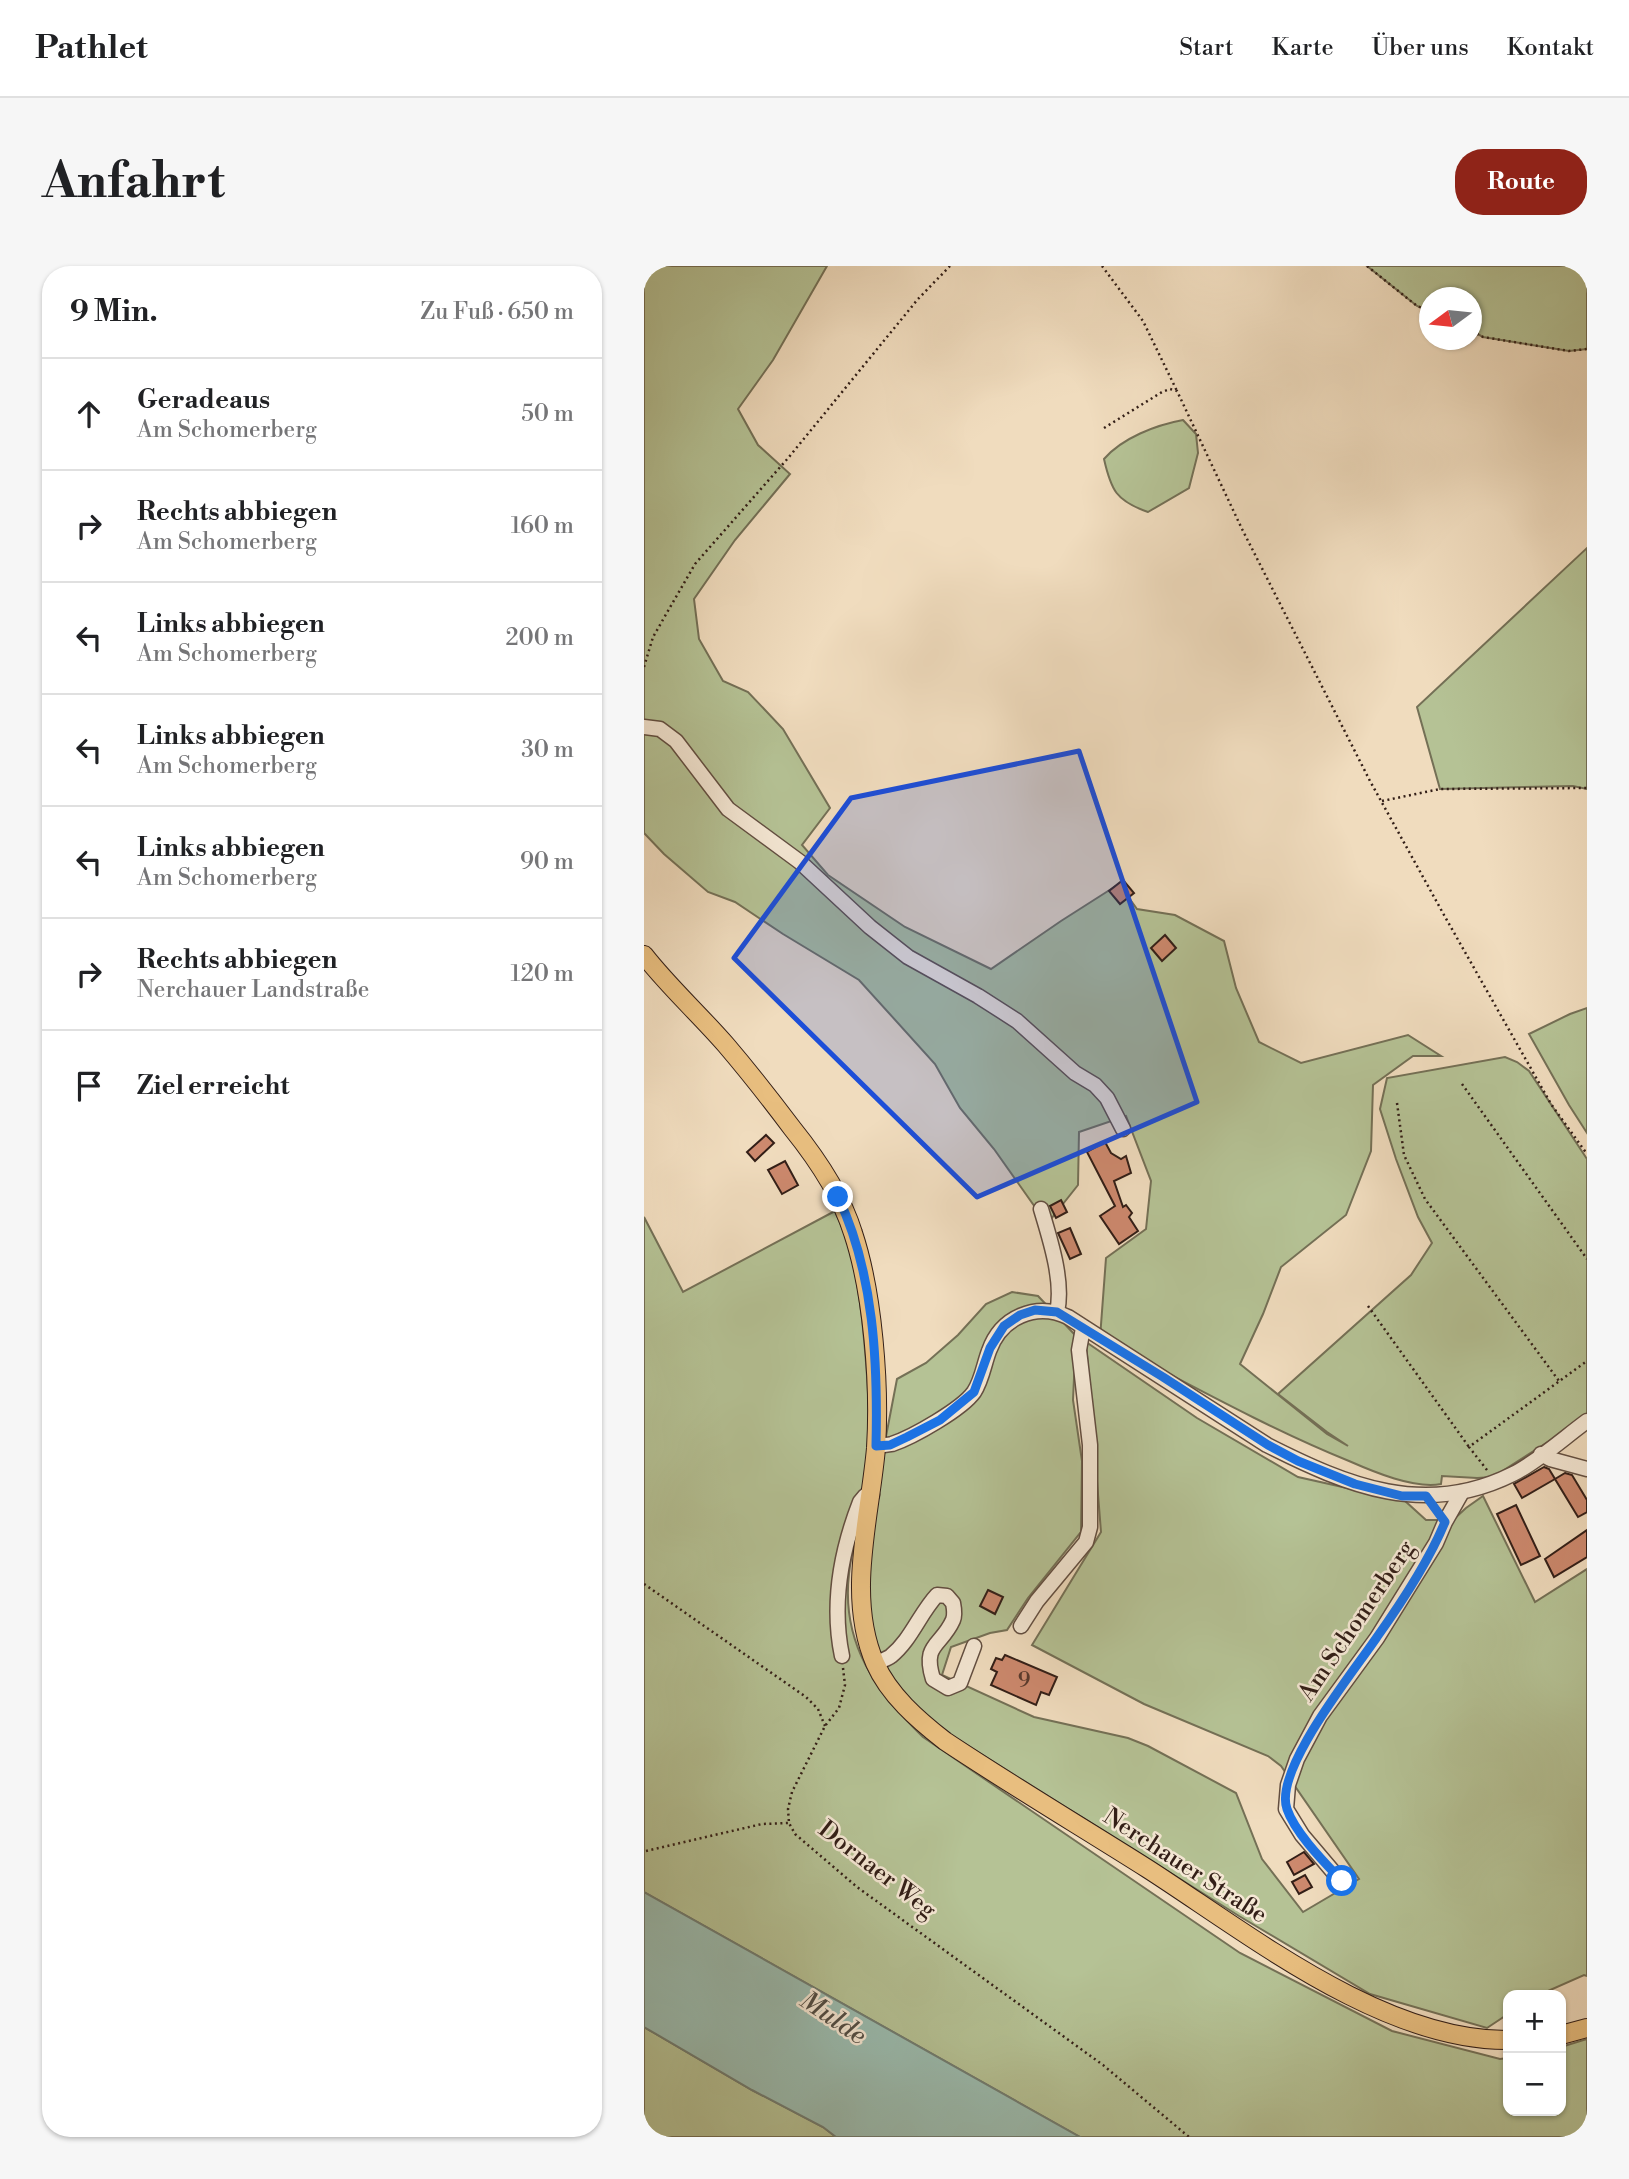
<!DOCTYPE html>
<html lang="de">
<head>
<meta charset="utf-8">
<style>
  :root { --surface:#fff; --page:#f6f6f6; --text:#202124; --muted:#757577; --line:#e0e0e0; --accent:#8f2418 }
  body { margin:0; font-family:"Libre Bodoni",serif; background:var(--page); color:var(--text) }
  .controls { position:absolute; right:21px; bottom:21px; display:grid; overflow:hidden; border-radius:14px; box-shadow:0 2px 5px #0004 }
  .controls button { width:63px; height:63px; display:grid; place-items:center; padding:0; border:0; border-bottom:2px solid var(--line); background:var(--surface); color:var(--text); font:35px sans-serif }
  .compass { position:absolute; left:775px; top:21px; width:63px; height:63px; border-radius:50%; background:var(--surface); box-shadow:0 2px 5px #0004; rotate:255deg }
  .stop { position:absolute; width:21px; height:21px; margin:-16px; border:5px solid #1a73e8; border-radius:50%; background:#fff }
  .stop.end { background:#1a73e8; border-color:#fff; box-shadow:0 2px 7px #0008 }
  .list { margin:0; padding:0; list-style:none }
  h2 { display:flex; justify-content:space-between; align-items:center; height:91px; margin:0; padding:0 28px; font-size:30px }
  h2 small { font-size:23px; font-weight:400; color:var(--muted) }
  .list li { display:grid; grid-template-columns:46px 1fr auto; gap:21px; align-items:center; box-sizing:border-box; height:112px; padding:0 28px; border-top:2px solid var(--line) }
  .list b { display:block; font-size:26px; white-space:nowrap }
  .list p { margin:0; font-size:23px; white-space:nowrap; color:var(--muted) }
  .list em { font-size:23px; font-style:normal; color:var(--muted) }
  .icon { flex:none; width:38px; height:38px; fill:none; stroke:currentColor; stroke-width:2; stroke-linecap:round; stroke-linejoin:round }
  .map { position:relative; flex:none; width:943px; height:1871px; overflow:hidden; border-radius:28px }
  header { display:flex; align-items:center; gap:42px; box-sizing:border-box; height:98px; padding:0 35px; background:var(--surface); border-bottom:2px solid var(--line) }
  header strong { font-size:33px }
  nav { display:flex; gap:38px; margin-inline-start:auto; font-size:24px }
  .intro { display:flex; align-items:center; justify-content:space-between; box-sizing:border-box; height:168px; padding:0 42px }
  h1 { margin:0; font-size:49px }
  .button { padding:18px 32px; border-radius:28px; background:var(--accent); color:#fff; font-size:24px; font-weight:700 }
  main { display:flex; gap:42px; padding:0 42px }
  aside { flex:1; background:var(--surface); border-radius:28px; box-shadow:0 2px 5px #0004 }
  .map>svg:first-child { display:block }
  .green { fill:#b5c295; stroke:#747056; stroke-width:2 }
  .water { fill:#9abcb0; stroke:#707d73; stroke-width:2 }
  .building { fill:#cd896e; stroke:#321e17; stroke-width:2 }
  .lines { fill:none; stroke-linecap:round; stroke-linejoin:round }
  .minor-casing { stroke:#624e41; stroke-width:17 }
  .major-casing { stroke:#321e17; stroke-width:20 }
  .path { stroke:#321e17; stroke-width:2.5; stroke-dasharray:2 3.5; stroke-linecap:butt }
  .minor { stroke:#f5e8d5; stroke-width:14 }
  .major { stroke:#e8be7f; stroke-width:18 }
  .route { stroke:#1a73e8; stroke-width:9 }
  .marked { fill:#1d4ed8; fill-opacity:0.2; stroke:#1d4ed8; stroke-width:5; stroke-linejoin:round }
  .labels { text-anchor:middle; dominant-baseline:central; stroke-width:5; stroke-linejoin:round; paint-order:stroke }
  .number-label { font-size:21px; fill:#59392d }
  .street-label { font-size:24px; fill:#321e17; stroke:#f5e8d5 }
  .water-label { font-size:26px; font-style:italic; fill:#514d45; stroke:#f5e8d5 }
</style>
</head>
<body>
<header>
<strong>Pathlet</strong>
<nav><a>Start</a><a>Karte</a><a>Über uns</a><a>Kontakt</a></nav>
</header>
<div class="intro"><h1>Anfahrt</h1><a class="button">Route</a></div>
<main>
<aside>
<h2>9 Min.<small>Zu Fuß · 650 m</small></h2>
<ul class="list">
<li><svg class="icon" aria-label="ahead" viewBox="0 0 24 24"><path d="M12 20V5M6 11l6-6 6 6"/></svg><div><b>Geradeaus</b><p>Am Schomerberg</p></div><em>50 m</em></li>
<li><svg class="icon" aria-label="right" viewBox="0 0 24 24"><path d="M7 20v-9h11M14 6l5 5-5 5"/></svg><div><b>Rechts abbiegen</b><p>Am Schomerberg</p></div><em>160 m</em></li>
<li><svg class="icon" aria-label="left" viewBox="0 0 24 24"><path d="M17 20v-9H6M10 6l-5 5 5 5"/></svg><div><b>Links abbiegen</b><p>Am Schomerberg</p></div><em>200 m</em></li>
<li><svg class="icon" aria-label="left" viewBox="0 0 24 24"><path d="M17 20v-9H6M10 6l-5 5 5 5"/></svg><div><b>Links abbiegen</b><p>Am Schomerberg</p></div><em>30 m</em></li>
<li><svg class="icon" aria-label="left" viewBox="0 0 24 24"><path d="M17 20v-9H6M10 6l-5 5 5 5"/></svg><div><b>Links abbiegen</b><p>Am Schomerberg</p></div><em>90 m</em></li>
<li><svg class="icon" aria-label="right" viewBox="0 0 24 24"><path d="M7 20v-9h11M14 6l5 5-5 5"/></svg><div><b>Rechts abbiegen</b><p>Nerchauer Landstraße</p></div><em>120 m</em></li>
<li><svg class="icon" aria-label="arrive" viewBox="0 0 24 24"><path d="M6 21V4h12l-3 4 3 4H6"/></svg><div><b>Ziel erreicht</b></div></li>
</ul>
</aside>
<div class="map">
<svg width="943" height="1871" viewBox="0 0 943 1871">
  <rect width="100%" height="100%" fill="#f0dcbe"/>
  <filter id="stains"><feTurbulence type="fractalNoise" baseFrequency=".00286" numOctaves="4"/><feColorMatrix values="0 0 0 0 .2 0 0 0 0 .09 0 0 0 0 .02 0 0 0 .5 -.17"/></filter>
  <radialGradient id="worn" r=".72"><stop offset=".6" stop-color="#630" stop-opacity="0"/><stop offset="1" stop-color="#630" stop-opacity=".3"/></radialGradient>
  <g class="green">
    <path d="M0,0H183L129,94L94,143L114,179L146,208L91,274L50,333L55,373L79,415L104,426L139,463L186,542L158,579L184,609L261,661L347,703L417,655L475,618L493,643L531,649L580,675L592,722L615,776L657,797L764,769L797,790H769L729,819L727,885L702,949L637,1001L619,1048L596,1098L683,1168L704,1180L683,1166L634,1128L767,1009L788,977L774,951L752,893L736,843L743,812L861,791L873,796L885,805L943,893V1151L849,1211L833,1212L798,1210L797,1218C770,1223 730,1206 705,1195C619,1160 538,1114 456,1072L462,992L502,963L507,915L482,850L435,866L434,919L403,958L350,883L316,842L291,798L215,714L139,668L91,636L64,626L20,588L0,567Z"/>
    <path d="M723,0H943V83L925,85L839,71L828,65V32H786L785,45L773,40Z"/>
    <path d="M539,154L552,168L554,187L545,222L504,246C472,235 467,224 460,193C478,172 512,159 539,154Z"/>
    <path d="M943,282V523L929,520L796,523L773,441Z"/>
    <path d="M943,742V867L925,839L885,768L926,748Z"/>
    <path d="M191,945C196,957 201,968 205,980C212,1003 215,1029 218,1053C223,1102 227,1148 223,1197C221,1234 209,1271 205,1308C197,1378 232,1425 279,1471L596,1687L748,1765L856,1793L864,1792V1845H917V1781L943,1773V1871H436L0,1626V951L39,1026Z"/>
    <path d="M368,1026L394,1030L432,1070L429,1134L438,1195L437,1266L384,1332L363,1364L346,1367L307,1381L298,1409L390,1451L484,1472L504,1480L592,1527L618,1593L659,1646L715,1613L637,1500L624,1490L500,1438L388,1379L457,1266L442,1076L553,1152L654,1211L761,1235L782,1254H809L822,1242L839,1230L891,1336L943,1303V1710L940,1709L895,1729H864V1748L843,1762L726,1728L595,1650L283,1454L240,1403L219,1344L225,1259L253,1113L282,1097L314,1069L342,1038Z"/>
    <path d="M0,1761L108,1824L179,1861L192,1871H0Z"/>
  </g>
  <path class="water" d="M0,1626L436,1871H192L179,1861L108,1824L0,1761Z"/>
  <g class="building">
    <path d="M479,614L490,627L476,638L465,625Z"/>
    <path d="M521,669L532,682L518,695L507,682Z"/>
    <path d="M122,869L130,877L111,895L103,886Z"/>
    <path d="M461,876L467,887L477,893L482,890L487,907L470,915L479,941L482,939L488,947L485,951L494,965L475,978L456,950L471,940L443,886Z"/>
    <path d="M141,895L154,919L138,928L124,904Z"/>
    <path d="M417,934L423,946L412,952L406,940Z"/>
    <path d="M426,962L437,988L426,993L414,967Z"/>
    <path d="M900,1201L905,1203L911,1213L878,1232L870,1218Z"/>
    <path d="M921,1207L928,1209L943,1234V1246L934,1251L911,1213Z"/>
    <path d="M872,1239L896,1290L877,1299L853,1248Z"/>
    <path d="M943,1264V1291L910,1311L901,1293Z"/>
    <path d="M344,1324L359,1331L351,1348L336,1340Z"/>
    <path d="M361,1389L413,1411L405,1429L397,1426L392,1439L347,1419L353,1406L347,1403L352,1392L358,1394Z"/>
    <path d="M660,1586L670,1598L650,1609L643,1596Z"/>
    <path d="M661,1609L668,1621L655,1628L648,1616Z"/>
  </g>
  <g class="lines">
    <defs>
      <g id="minor">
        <path d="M0,461L16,463L32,475L84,543L156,596L226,661L264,691L334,730L373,755L431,807L451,819L463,832L479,863"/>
        <path d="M397,943C406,973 420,1016 413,1046"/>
        <path d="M232,1180C237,1179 243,1179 248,1178C269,1171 318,1143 330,1126C338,1114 340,1098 345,1085C357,1051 392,1036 424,1051L623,1179C704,1220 781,1252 869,1208C892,1197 921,1171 943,1155"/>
        <path d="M897,1188L906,1193L943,1203"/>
        <path d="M377,1360L393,1335L442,1276L446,1261V1179L435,1084L439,1062"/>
        <path d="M198,1390C187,1337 197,1285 216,1236L221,1230L228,1229"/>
        <path d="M231,1398C236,1395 243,1393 247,1390C267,1374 276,1347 293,1329L303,1330L309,1337C310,1342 311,1349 309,1354C297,1381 278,1377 289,1413L304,1422L316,1417L330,1380"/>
        <path d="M697,1615L658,1569L642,1543L644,1519L653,1493L676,1450L733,1372L792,1277L801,1256L818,1226"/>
      </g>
      <g id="major">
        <path d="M0,689C25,721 55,748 82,779C105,806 127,834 148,862C173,893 197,928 209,967C229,1027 236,1119 232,1182C226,1252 202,1330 231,1397C245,1429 274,1454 301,1475C367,1519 436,1560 504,1603C605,1668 739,1775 864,1774"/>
        <path d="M917,1769L943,1762"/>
      </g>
    </defs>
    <use href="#minor" class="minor-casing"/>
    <use href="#major" class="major-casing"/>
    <g class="path">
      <path d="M458,0L499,55L533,125"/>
      <path d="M723,0L773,40L786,45"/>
      <path d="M828,65L839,71L925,85L943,83"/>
      <path d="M460,162L518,126L526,123L533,125L598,263L726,515L800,649L907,838L943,888"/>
      <path d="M0,401L9,371L51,298L145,191L274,33L306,0"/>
      <path d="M738,535L796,523L943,522"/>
      <path d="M818,818L943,993"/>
      <path d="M753,837L760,889L781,933L915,1115"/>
      <path d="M724,1040L825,1181"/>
      <path d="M843,1204L825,1181L943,1095"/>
      <path d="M0,1318L162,1431L174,1443L181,1460"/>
      <path d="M199,1402L201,1419L195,1442L181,1460L148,1526L144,1543L145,1557L151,1568L213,1621L459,1799L545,1871"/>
      <path d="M2,1585L118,1558L145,1557"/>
    </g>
    <use href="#minor" class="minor"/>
    <use href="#major" class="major"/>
  </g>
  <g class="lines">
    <path class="route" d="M194,931C230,1006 234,1097 232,1180L246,1179L263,1171L296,1154L330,1126L346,1082L360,1060L376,1049L391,1044L413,1046L519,1111L624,1179L654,1195L711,1218L758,1230H782L801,1256C784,1297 758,1336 733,1371C711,1404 629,1504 643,1543C651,1567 681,1597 698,1615"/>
  </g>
  <path class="marked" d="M435,485L553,836L333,931L90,692L207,532Z"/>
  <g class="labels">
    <g class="number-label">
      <text x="380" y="1415">9</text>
    </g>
    <g class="street-label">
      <text transform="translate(713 1355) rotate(-56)">Am Schomerberg</text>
      <text transform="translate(541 1600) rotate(33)">Nerchauer Straße</text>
      <text transform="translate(233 1604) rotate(38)">Dornaer Weg</text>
    </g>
    <g class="water-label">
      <text transform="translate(189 1752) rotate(34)">Mulde</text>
    </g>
  </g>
  <rect width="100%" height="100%" filter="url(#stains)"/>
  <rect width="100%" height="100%" fill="url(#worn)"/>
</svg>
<div class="controls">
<button>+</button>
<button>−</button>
</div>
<svg class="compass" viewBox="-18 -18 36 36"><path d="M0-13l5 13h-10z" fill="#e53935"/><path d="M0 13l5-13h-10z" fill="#757577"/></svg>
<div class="stop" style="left:698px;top:1615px"></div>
<div class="stop end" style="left:194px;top:931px"></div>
</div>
</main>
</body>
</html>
